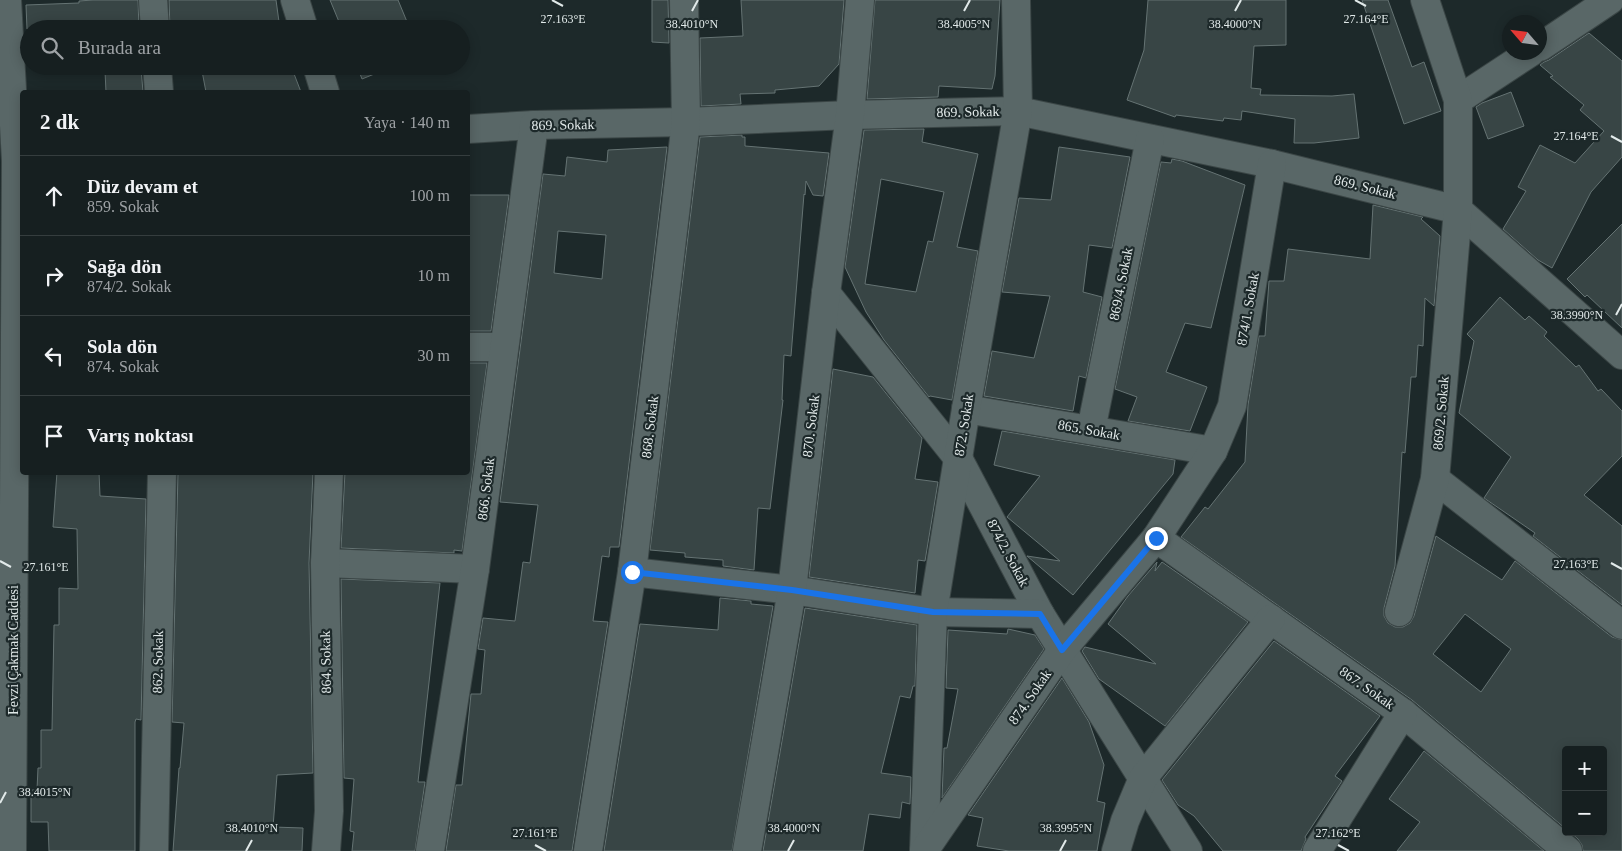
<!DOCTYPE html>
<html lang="tr">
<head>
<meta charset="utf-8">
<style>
  :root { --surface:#161f20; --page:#1f2729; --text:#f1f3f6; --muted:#9ea2a5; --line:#353d3e }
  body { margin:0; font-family:"Times New Roman",serif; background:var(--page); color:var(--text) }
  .controls { position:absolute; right:15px; bottom:15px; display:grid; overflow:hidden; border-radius:5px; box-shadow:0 2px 12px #0003 }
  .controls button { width:45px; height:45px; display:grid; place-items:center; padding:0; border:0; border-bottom:1px solid var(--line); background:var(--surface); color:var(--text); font:25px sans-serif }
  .compass { position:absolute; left:1502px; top:15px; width:45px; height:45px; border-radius:50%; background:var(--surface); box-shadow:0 2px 12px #0003; rotate:298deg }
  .stop { position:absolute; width:15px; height:15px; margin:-11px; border:4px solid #1a73e8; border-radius:50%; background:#fff }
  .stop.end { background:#1a73e8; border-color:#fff; box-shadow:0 1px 5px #0008 }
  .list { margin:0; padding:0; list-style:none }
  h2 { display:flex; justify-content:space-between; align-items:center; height:65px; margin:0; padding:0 20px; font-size:21px }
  h2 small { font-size:16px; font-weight:400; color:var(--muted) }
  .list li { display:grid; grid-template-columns:32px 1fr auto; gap:15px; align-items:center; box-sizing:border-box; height:80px; padding:0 20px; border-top:1px solid var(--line) }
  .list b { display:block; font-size:19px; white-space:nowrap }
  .list p { margin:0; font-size:16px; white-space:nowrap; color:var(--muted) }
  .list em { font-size:16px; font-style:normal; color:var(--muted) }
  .icon { flex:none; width:28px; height:28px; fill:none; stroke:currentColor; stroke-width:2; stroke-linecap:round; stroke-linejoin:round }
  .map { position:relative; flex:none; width:1622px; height:851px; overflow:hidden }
  .search { position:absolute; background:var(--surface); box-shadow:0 2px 12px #0003; left:20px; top:20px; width:450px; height:55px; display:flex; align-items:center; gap:12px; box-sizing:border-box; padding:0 18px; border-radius:28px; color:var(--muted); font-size:19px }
  .panel { position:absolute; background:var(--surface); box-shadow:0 2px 12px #0003; left:20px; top:90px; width:450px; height:385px; border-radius:5px }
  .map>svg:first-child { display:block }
  .building { fill:#384545; stroke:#657373; fill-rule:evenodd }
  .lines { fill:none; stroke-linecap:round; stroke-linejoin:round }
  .minor-casing { stroke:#3b4646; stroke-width:30 }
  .secondary-casing { stroke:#3b4646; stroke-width:30 }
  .minor { stroke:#596767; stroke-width:28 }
  .secondary { stroke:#596767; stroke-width:28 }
  .route { stroke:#1a73e8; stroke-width:6 }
  .ticks { fill:none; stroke:#e1e9e9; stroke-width:2 }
  .labels { text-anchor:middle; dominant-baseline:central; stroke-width:4.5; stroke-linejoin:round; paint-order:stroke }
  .street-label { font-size:14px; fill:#e1e9e9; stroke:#1d292a }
  .ticks-label { font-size:12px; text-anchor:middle; fill:#e1e9e9; stroke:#1d292a; stroke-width:4.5; stroke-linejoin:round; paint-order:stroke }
</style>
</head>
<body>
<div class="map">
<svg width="1622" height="851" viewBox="0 0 1622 851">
  <rect width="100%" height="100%" fill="#1d292a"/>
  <g class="building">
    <path d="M93,0H138L139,29H27L26,5L79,3V1Z"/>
    <path d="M169,0H276L280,29H170Z"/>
    <path d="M330,0H398L410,29H342Z"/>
    <path d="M652,0H668L669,43L652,42Z"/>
    <path d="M741,0H844L839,64L819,86L775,90V93L740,94L741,104L701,106L700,38L743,36Z"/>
    <path d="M875,0H1000L995,76L992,89L939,86L938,97L867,99Z"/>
    <path d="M1148,0H1286V45L1254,46L1251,88L1261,89L1260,95L1332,96L1354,94L1359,138L1314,143H1294L1295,119L1242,111L1241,120L1224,118L1223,121L1176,115L1175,117L1127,100L1144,50Z"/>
    <path d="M1362,0H1388L1412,67L1424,62L1441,111L1404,124Z"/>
    <path d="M1589,33L1622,61V157L1591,192L1552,268L1538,260L1503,229L1526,191L1518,187L1540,145L1575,163L1604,131L1580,110L1584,105L1550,77L1553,76L1540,65L1544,62L1549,60Z"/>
    <path d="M230,66H291L301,92H206L202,71Z"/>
    <path d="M357,66H394L362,79Z"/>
    <path d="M141,68L143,92H106L105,71Z"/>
    <path d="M1511,92L1524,126L1488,139L1476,107L1482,103Z"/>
    <path d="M924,129L922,142L978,154L957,247L978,251L952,400L930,396L929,397L884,340L866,312L845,267L864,130ZM881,179L944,192L933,242L928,241L916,292L865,284Z"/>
    <path d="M742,135V137H745V146L829,153L823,196L813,195L806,181L805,195L804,194L791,356L784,355L782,400H783L770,509L758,508L754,570L723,566V560L685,557V553L650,550L700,137Z"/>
    <path d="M667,147L619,547H610L609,557L602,556L593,621L608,622L572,851H446L456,785H462L471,694H481L485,650L478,649L483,618L515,621L523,562L530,563L538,505L500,502L543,174L565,176L567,157L607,162L608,150ZM558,231L606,235L602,279L554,273Z"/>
    <path d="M1059,147L1130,157L1112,248L1089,245L1083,292L1102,297L1086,378L1079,376L1073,411L984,396L992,351L1034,358L1050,296L1002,292L1019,198L1051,200Z"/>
    <path d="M1172,159L1182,161L1245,185L1211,328L1185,323L1166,372L1207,387L1190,431L1128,421L1137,397L1115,389L1161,162L1171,163Z"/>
    <path d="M468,195H509L491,331H468Z"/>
    <path d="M1373,205L1423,217L1421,219L1440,236L1434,306L1425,298L1423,346L1418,345L1416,377H1411L1405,453L1402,452L1395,566L1384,608V616L1388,623L1395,627H1403L1410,623L1414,616L1436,536L1502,580L1515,561L1612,637L1622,640V851H1583L1582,845L1578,839L1570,832H1603V750H1566V829L1412,700L1181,537L1205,507L1208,509L1245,462L1248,405L1259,336H1265L1269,281H1284L1288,249L1370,259ZM1465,614L1511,649L1481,692L1433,654Z"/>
    <path d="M1622,224V328L1587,295L1585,297L1567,279Z"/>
    <path d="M1500,297L1525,320L1529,316L1547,332L1544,336L1576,367L1579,365L1598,391L1601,389L1622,411V456L1584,495L1622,526V605L1533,536L1535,533L1484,498L1511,457L1459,413L1474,341L1467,334Z"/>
    <path d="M468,363H487L462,551L454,550V553L341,548L345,472H468Z"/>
    <path d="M833,369L873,377L922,438L915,479L938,482L925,561L918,560L915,593L809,577Z"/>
    <path d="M1002,431L1175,460L1173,474L1073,595L1027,556L1060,561L1007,517L1040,476L994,465Z"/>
    <path d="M57,472H99L100,496L146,499L141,720L136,719L135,722V851H49L48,822H31V790H37L38,768H41V730H52L54,625H59V588L78,589L77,529L53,527Z"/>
    <path d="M178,472H313L309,563L313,773L277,775L273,827L303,828L302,851H173L179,768H180L184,723L172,722Z"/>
    <path d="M1157,562L1155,571L1162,562L1248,622L1165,726L1099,679L1082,651L1085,647L1156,664L1108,624L1128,596Z"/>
    <path d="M341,579L440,583L418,782H425L415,851H352L354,832L350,831L354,779L344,778Z"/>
    <path d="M720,598L751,601V604L773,606L732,851H604L640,624L718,630Z"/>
    <path d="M805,608L917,625L915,686H913L910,698L900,696L881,773L911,777L910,804L902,802L900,818L869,814L863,851H763Z"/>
    <path d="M1008,629L1035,635L1044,649L942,798L944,748H947L958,689L946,688L948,630L1007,634Z"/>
    <path d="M1274,641L1380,716L1335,776L1342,781L1305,837L1306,839L1301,851H1223L1194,816L1178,805L1162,780Z"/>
    <path d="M1062,678L1089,722L1104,765L1097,801L1105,803L1097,851H1009L977,846L983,818L968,815Z"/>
    <path d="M1424,751L1544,851H1397L1420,822L1389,799Z"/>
  </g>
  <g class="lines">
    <defs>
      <g id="minor">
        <path d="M153,0L155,29"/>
        <path d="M295,0L304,29"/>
        <path d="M1540,47L1610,0"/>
        <path d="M157,66L159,92"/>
        <path d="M317,66L325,92"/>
        <path d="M1458,100L1531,52"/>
        <path d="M468,129L534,125L686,122L850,115L1018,111L1272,164L1458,210L1622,355"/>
        <path d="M826,293L958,458L1040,614L1188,851"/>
        <path d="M468,347H504"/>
        <path d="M966,409L1213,451"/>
        <path d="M1091,430L1150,139"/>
        <path d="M1435,479L1622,625"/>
        <path d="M1156,538L1403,713L1568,851"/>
        <path d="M325,563L475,569"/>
        <path d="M632,572L792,590L933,612L1040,614"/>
        <path d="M1399,612L1435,479L1458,210V100L1425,0"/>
        <path d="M154,851L162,472"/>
        <path d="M326,851L329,811L325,563L329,472"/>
        <path d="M430,851L475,569L534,125"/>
        <path d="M588,851L632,572L686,122L684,0"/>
        <path d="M747,851L792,590L826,293L850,115L860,0"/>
        <path d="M924,851L933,612L966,409L1018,111L1016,0"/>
        <path d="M924,851L1062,650L1156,538L1213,451L1232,406L1272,164"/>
        <path d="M1116,851L1125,821L1143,778L1271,619"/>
        <path d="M1317,851L1403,713"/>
      </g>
      <path id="secondary" d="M7,0L16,161L12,851"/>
    </defs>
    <use href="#minor" class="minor-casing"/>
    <use href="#secondary" class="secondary-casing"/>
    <use href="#minor" class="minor"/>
    <use href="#secondary" class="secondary"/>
  </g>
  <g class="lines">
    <path class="route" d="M632,572L792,590L933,612L1040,614L1062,650L1156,538"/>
  </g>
  <path class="ticks" d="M552,0L563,6M1355,0L1366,6M692,11L698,0M964,11L970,0M1235,11L1241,0M1611,136L1622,142M1616,315L1622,304M0,561L11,567M1611,563L1622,569M0,803L6,792M535,845L546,851M1338,845L1349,851M246,851L252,840M788,851L794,840M1060,851L1066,840"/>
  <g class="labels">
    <g class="street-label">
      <text transform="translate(968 112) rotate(-1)">869. Sokak</text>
      <text transform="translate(563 125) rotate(-1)">869. Sokak</text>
      <text transform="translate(1365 187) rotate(14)">869. Sokak</text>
      <text transform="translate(1121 284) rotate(-79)">869/4. Sokak</text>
      <text transform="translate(1248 309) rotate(-80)">874/1. Sokak</text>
      <text transform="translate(1441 413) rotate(-85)">869/2. Sokak</text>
      <text transform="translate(964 425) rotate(-81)">872. Sokak</text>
      <text transform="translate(811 426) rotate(-83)">870. Sokak</text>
      <text transform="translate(650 427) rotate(-83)">868. Sokak</text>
      <text transform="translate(1089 430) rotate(10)">865. Sokak</text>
      <text transform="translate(486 489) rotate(-83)">866. Sokak</text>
      <text transform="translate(1008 553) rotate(62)">874/2. Sokak</text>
      <text transform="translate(13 650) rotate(-90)">Fevzi Çakmak Caddesi</text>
      <text transform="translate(158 662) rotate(-89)">862. Sokak</text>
      <text transform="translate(326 662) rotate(-91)">864. Sokak</text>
      <text transform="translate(1367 688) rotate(35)">867. Sokak</text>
      <text transform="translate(1030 697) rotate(-55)">874. Sokak</text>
    </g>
  </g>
  <g class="ticks-label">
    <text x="563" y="23">27.163°E</text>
    <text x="1366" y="23">27.164°E</text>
    <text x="692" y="28">38.4010°N</text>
    <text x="964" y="28">38.4005°N</text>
    <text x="1235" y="28">38.4000°N</text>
    <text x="1576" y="140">27.164°E</text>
    <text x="1577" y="319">38.3990°N</text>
    <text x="1576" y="568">27.163°E</text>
    <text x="46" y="571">27.161°E</text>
    <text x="45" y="796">38.4015°N</text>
    <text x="252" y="832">38.4010°N</text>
    <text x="794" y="832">38.4000°N</text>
    <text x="1066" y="832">38.3995°N</text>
    <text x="535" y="837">27.161°E</text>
    <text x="1338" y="837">27.162°E</text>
  </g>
</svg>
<div class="controls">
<button>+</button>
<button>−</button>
</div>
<svg class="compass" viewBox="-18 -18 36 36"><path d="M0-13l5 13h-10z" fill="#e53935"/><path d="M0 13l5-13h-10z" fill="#9ea2a5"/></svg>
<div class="stop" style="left:632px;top:572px"></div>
<div class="stop end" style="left:1156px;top:538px"></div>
<div class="search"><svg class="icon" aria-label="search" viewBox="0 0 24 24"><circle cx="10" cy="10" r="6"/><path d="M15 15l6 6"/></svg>Burada ara</div>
<section class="panel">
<h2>2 dk<small>Yaya · 140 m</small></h2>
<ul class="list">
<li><svg class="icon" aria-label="ahead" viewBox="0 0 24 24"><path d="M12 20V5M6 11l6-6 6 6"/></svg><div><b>Düz devam et</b><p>859. Sokak</p></div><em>100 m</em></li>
<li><svg class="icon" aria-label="right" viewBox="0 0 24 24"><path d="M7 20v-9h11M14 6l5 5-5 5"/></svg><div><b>Sağa dön</b><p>874/2. Sokak</p></div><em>10 m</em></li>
<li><svg class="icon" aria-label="left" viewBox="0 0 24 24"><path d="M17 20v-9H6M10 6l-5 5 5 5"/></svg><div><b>Sola dön</b><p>874. Sokak</p></div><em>30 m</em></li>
<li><svg class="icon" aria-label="arrive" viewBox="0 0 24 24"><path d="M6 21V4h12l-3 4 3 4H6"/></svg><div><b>Varış noktası</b></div></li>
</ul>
</section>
</div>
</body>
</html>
